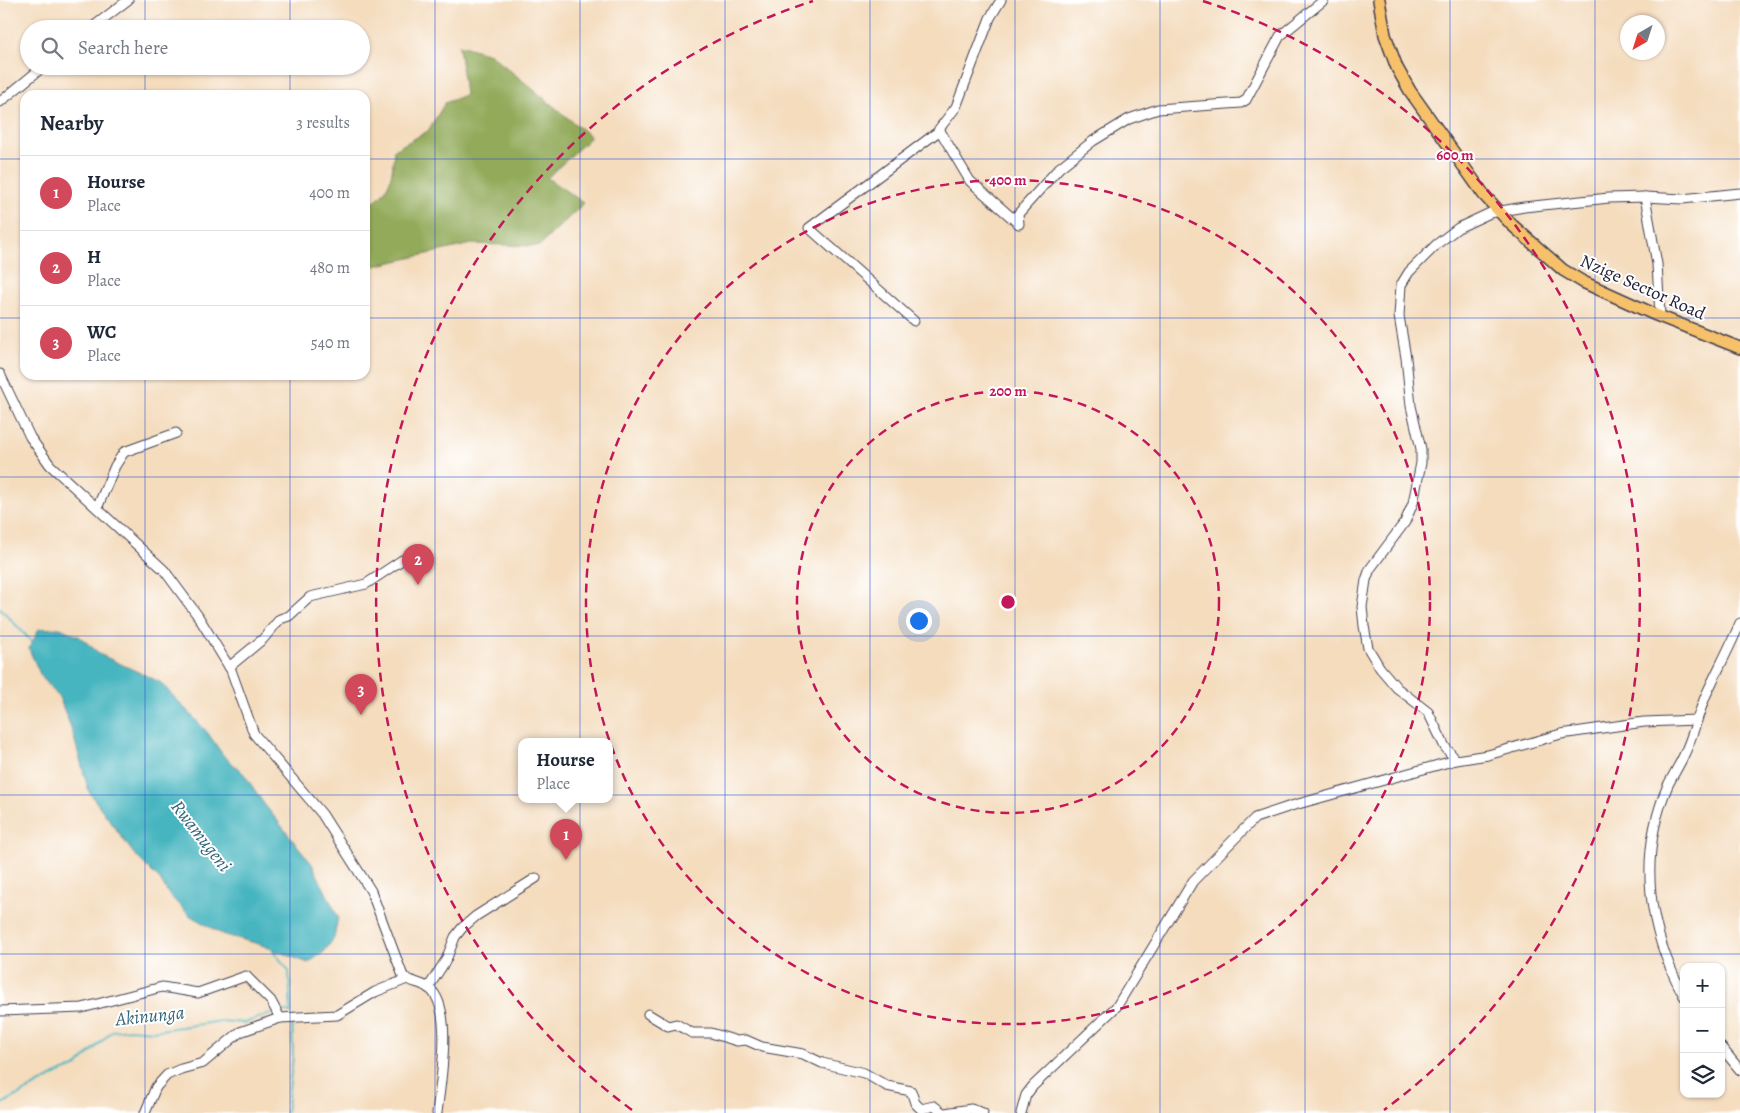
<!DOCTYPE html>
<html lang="en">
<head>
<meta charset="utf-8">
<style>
  :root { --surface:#fff; --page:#f6f6f7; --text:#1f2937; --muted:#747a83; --line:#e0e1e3; --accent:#d1495b }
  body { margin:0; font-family:Alegreya,serif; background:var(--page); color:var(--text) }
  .controls { position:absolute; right:15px; bottom:15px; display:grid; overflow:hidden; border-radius:10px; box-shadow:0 1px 4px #0004 }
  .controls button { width:45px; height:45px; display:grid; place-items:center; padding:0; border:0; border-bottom:1px solid var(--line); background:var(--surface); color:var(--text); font:25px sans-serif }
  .compass { position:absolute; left:1620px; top:15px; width:45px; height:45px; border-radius:50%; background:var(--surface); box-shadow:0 1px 4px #0004; rotate:219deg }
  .you { position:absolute; left:918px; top:620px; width:18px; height:18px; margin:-12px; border:4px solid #fff; border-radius:50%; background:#1a73e8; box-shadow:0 0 0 8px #1a73e833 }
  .badge { display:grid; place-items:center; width:32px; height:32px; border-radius:50%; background:var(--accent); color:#fff; font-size:16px; font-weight:700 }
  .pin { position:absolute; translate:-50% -41px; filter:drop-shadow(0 1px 2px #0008) }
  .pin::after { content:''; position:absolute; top:26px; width:18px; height:15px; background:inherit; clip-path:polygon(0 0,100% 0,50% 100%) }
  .popup { position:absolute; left:518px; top:738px; width:95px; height:65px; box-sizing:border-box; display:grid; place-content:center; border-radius:10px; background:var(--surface); filter:drop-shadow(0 1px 4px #0005); font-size:16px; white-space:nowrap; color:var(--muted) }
  .popup b { font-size:19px; color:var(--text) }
  .popup::after { content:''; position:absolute; left:50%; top:100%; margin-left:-10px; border:10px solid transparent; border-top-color:var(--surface) }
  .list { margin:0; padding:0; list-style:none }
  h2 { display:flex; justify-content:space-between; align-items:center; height:65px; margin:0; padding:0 20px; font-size:21px }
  h2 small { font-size:16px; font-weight:400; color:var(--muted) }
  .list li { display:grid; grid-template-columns:32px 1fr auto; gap:15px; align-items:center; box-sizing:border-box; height:75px; padding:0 20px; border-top:1px solid var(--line) }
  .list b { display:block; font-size:19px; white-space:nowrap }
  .list p { margin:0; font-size:16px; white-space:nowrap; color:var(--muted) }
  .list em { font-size:16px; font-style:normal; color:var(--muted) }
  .icon { flex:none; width:28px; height:28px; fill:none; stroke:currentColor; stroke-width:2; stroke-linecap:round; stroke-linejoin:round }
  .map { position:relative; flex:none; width:1740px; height:1113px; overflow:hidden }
  .search { position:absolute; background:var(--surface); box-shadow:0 1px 4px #0004; left:20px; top:20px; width:350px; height:55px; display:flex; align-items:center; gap:12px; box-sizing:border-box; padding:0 18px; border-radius:28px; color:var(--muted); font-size:19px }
  .panel { position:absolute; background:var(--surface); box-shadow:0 1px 4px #0004; left:20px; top:90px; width:350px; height:290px; border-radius:15px }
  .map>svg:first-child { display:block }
  .forest { fill:#92aa5a; stroke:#5a664a }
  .water { fill:#46b5c0; stroke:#346c7e }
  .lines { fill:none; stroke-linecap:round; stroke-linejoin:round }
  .stream { stroke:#46b5c0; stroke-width:2 }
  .minor-casing { stroke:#423e4e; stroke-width:11 }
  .major-casing { stroke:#423e4e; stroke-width:14 }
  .minor { stroke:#fff; stroke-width:9 }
  .major { stroke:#f6c16b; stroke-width:11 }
  .grid { fill:none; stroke:#1d4ed8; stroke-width:1; stroke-opacity:0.55 }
  .ring { fill:none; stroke:#c2185b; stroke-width:2.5; stroke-dasharray:9 6 }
  .labels { text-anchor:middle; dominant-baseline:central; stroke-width:4; stroke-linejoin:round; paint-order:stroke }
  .street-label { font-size:18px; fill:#22223b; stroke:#fff }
  .water-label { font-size:19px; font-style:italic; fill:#326477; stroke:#fff }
  .centre { fill:#c2185b; stroke:#fff; stroke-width:2.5 }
  .ring-label { font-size:15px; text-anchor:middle; font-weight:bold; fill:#c2185b; stroke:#fff; stroke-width:4; stroke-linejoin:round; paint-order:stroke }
</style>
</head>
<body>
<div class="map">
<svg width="1740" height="1113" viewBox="0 0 1740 1113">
  <rect width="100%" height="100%" fill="#fff"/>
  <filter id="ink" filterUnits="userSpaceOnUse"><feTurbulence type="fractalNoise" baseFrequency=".02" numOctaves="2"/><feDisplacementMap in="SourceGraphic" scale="10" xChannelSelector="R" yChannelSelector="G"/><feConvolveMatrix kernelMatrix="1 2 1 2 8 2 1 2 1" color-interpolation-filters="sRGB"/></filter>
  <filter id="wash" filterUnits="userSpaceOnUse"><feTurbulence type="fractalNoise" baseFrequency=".0096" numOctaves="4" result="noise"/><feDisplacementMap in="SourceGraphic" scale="20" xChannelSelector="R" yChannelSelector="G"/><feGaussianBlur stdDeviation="1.12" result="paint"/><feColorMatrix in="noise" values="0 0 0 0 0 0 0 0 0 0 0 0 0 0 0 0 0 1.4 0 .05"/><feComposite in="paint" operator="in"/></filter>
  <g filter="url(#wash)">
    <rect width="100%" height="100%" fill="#f4dcbd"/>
    <path class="forest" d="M459,45L490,54L591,137L547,178L584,203L539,246L472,244L365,268V207C392,192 392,177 394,150L428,131L445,103L465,95Z"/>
    <path class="water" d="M60,628L80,637L101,655L160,682L207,732L223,755L244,774L264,804L312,864L338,917L334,938L324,952L308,963L259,944L222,934L189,915L170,896L160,880L134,854L89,792L72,730L59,697L41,676L29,649L39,629Z"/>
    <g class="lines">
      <g class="stream">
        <path d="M0,608L33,643"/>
        <path d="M271,948L289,971L291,1014"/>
        <path d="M280,1010L291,1013"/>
        <path d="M0,1105L59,1073L77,1066L112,1031L130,1029L153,1031L222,1021L244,1023L273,1013"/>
        <path d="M286,1113L293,1057L292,1019"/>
      </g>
    </g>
  </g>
  <g filter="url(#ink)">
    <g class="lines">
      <defs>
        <g id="minor">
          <path d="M1001,0L990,18L956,107L939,129L970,181L1019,224L1018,214L1059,168L1093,141L1129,119L1158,109L1241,103L1246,100L1280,36L1324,0"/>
          <path d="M90,29L128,0"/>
          <path d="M0,102L44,66"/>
          <path d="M1645,197L1657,264L1660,316"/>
          <path d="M914,321L809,228L939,131"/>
          <path d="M0,374L30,437L50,465L164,570L198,616L231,670L254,734L322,814L371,891L403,976C411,983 422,982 430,989C454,1009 440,1085 437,1113"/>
          <path d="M93,504L98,506L115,466L124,452L176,433"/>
          <path d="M229,667L263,639L280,619L289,616L310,597L366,584L402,560"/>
          <path d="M1456,760L1445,747L1428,712L1397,688L1380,668L1368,648L1364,626L1362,607L1366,580L1370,569L1405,522L1413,503L1421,463V449L1411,406L1406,358L1399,316L1401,285L1409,272L1437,244L1458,228L1490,213L1524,207L1609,198L1645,197L1682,199L1740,193"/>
          <path d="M428,988L446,960L455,937L462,928L476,916L536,878"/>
          <path d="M1684,996C1648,930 1637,857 1668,785C1673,775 1679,766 1684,755C1693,736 1698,714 1706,695C1717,671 1730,647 1740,623"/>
          <path d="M0,1011L82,1008L162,987L198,993L246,976L271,1001L280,1018"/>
          <path d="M648,1014L668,1026L676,1024L692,1033H711L737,1041L746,1040L762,1047L803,1054L822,1063L864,1073L887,1086L911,1091L915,1103L921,1109L934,1106L943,1113"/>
          <path d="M1721,1047L1740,1070"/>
          <path d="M145,1113L156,1087L167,1075L181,1069L203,1063L240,1032L280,1018L337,1015L375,992L407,979"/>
          <path d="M945,1113L971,1109L983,1113"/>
          <path d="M1021,1113L1026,1095L1033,1086L1117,1006L1193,881L1255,818L1291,806L1456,760L1488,755L1561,734L1644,722L1697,720"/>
        </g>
        <path id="major" d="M1379,0L1385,35L1397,68L1410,91L1484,195L1512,225L1563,270L1583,282L1656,315L1740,348"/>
      </defs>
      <use href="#minor" class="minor-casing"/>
      <use href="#major" class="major-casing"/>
      <use href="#minor" class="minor"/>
      <use href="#major" class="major"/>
    </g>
  </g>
  <path class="grid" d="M145,0V29M290,0V29M435,0V1113M580,0V1113M725,0V1113M870,0V1113M1015,0V1113M1160,0V1113M1305,0V1113M1450,0V1113M1595,0V1113M145,66V95M290,66V95M0,159H25M365,159H1740M0,318H25M365,318H1740M145,375V1113M290,375V1113M0,477H1740M0,636H1740M0,795H1740M0,954H1740"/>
  <g class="ring">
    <circle cx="1008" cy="602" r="211"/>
    <circle cx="1008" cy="602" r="422"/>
    <path d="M632 1110A632 632 0 0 1 813 1M1203 1A632 632 0 0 1 1384 1110"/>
  </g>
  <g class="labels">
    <g class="street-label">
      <text transform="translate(1643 287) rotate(24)">Nzige Sector Road</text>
    </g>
    <g class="water-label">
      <text transform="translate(201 836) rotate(52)">Rwamugeni</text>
      <text transform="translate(150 1016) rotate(-6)">Akinunga</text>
    </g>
  </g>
  <circle cx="1008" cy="602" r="8" class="centre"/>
  <g class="ring-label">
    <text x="1455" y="160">600 m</text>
    <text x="1008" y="185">400 m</text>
    <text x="1008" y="396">200 m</text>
  </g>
</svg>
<div class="controls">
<button>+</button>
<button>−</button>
<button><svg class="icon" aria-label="layers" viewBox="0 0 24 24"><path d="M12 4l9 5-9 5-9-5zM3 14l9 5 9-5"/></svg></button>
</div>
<svg class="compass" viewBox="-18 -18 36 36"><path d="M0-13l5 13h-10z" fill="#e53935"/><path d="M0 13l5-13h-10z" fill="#747a83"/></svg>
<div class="you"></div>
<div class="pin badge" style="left:566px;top:860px">1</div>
<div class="popup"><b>Hourse</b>Place</div>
<div class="pin badge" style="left:418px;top:585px">2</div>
<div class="pin badge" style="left:361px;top:715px">3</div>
<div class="search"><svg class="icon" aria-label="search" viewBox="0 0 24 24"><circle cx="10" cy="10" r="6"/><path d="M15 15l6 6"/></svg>Search here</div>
<section class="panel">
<h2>Nearby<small>3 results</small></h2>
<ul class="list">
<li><span class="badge">1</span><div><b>Hourse</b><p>Place</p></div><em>400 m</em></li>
<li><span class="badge">2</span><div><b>H</b><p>Place</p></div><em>480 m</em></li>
<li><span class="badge">3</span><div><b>WC</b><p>Place</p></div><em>540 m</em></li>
</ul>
</section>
</div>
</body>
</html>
